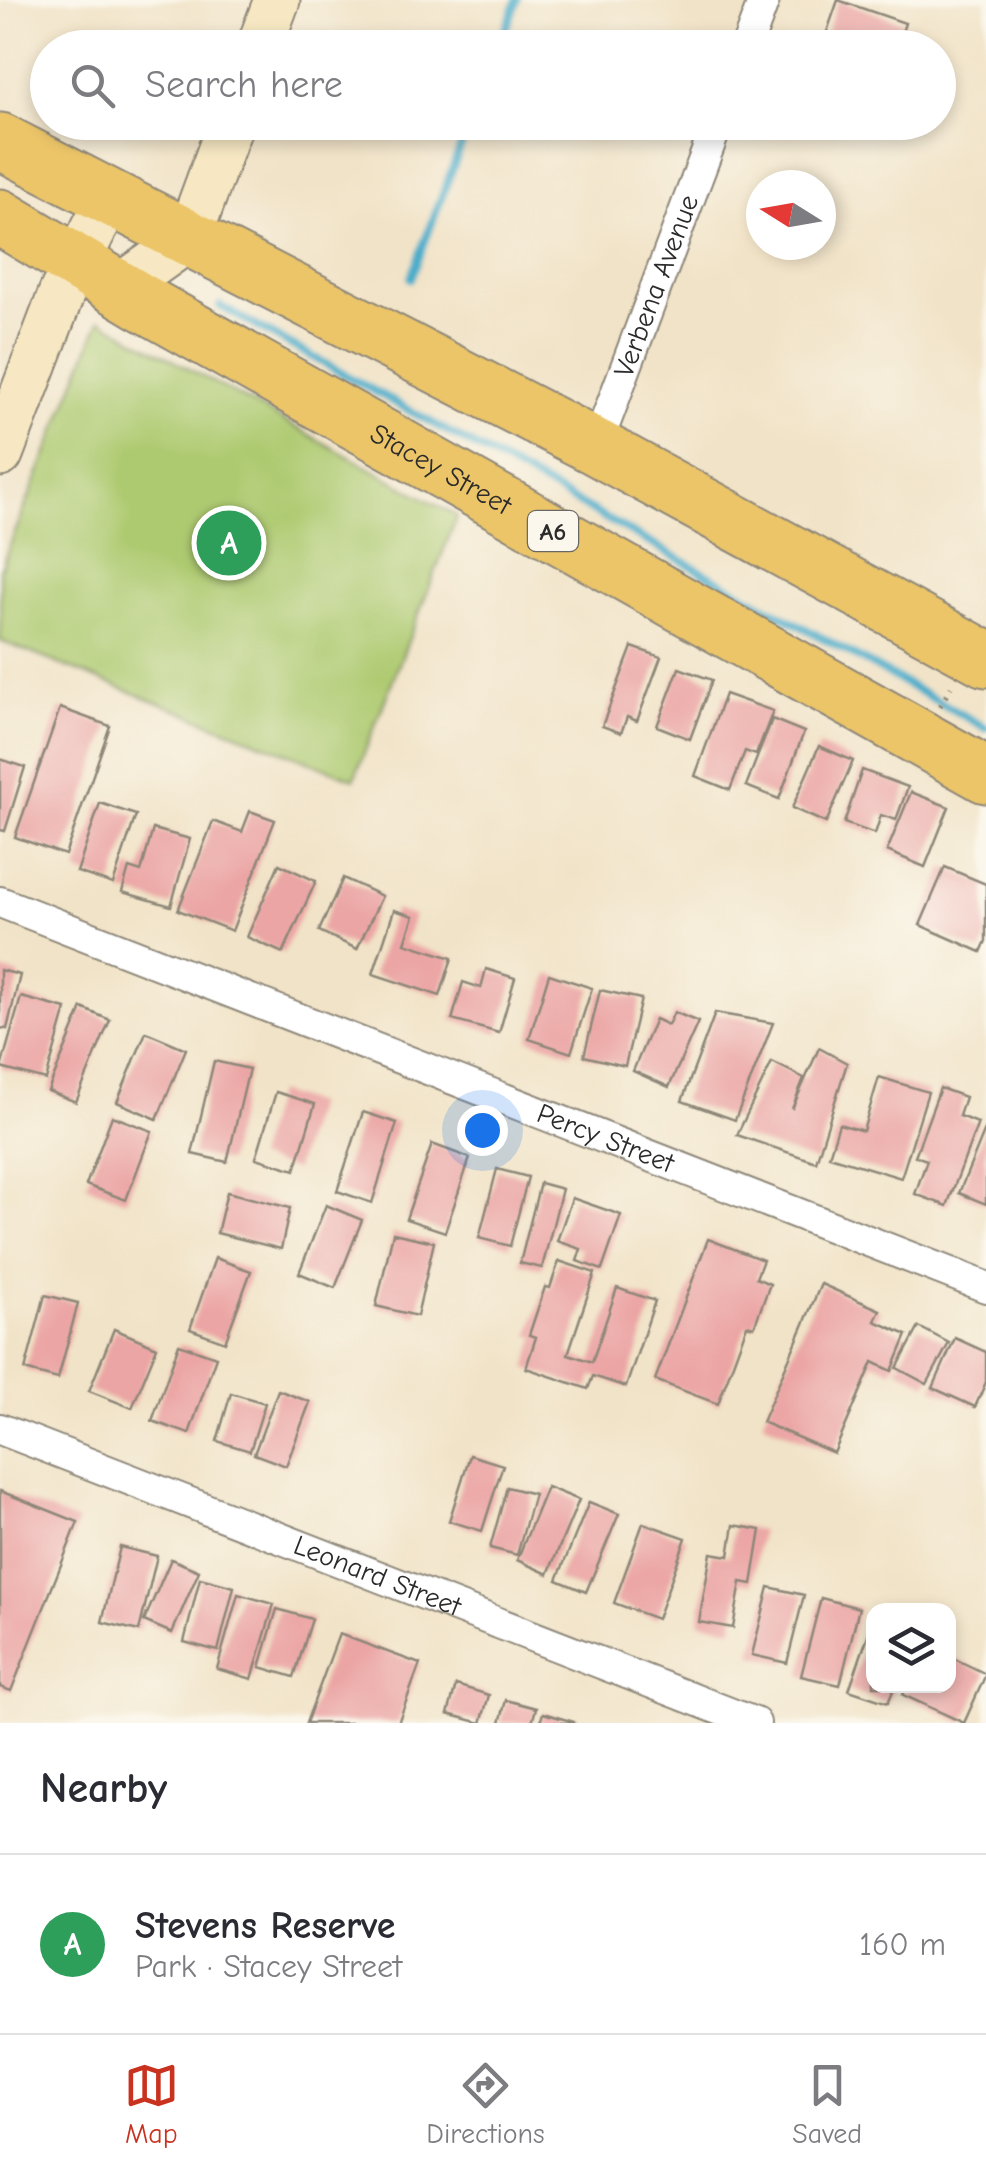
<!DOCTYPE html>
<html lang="en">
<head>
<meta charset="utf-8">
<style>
  :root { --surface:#fff; --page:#f7f7f7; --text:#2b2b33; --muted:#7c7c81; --line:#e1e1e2; --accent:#c8321e }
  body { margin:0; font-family:"Comic Neue",sans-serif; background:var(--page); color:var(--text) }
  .controls { position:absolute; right:30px; bottom:30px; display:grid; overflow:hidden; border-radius:20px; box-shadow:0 5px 15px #0003 }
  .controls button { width:90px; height:90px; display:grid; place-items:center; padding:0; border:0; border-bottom:2px solid var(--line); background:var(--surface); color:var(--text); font:50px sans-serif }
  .compass { position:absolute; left:746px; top:170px; width:90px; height:90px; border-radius:50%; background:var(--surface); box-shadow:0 5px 15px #0003; rotate:281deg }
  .you { position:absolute; left:482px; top:1130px; width:35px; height:35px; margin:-25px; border:8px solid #fff; border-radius:50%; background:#1a73e8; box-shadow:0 0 0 15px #1a73e833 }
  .badge { display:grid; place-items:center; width:65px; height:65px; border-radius:50%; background:var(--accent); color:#fff; font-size:32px; font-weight:700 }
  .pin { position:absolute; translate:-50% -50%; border:5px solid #fff; box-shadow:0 2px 10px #0006 }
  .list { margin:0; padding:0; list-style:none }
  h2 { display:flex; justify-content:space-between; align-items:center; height:130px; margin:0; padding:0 40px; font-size:42px }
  h2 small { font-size:32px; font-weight:400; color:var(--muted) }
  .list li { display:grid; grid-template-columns:65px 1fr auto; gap:30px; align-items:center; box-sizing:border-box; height:180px; padding:0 40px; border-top:2px solid var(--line) }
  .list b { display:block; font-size:38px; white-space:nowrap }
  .list p { margin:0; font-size:32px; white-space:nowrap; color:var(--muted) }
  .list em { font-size:32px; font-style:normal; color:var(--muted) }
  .icon { flex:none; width:55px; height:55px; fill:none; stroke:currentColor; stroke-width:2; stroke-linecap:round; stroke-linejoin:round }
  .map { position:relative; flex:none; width:986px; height:1723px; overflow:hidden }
  .search { position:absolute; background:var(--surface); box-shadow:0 5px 15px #0003; left:30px; right:30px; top:30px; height:110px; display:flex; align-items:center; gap:25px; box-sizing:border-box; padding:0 35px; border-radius:55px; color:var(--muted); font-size:38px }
  .sheet { height:310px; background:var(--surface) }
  nav { display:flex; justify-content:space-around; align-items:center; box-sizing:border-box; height:140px; border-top:2px solid var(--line); background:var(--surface); font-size:28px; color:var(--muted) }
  nav a { display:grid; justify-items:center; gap:5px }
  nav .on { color:var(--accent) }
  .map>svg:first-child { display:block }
  .green { fill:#aeca71; stroke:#6c7a4e; stroke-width:2.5 }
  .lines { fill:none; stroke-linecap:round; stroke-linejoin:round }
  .stream { stroke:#4badca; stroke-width:8 }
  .building { fill:#eba5a4 }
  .street-casing { stroke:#8e8779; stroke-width:34 }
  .secondary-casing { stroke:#8e8779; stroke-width:49 }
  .highway-casing { stroke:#8e8779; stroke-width:59 }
  .path { stroke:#8e8779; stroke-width:5; stroke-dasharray:2.5 8; stroke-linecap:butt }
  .street { stroke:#fff; stroke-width:30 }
  .secondary { stroke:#f7e8c3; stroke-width:45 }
  .highway { stroke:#ecc569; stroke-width:55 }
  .labels { text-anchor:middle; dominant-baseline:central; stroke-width:9; stroke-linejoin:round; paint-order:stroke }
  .shield { fill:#fbf7ec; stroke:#696865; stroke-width:2.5 }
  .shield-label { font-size:25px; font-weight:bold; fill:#2b2b2b }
  .street-label { font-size:28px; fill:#2b2b2b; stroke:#fbf7ec }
</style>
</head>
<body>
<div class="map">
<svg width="986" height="1723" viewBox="0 0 986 1723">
  <rect width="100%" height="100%" fill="#fbf7ec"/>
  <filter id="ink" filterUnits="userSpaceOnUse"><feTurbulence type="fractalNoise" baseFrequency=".01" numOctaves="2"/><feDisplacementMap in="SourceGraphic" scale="20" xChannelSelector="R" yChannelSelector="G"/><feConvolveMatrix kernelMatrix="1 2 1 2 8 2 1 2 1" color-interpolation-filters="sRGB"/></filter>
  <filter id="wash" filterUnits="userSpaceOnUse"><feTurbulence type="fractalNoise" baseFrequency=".0048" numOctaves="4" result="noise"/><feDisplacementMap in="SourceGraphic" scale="40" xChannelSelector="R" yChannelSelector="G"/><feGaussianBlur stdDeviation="2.25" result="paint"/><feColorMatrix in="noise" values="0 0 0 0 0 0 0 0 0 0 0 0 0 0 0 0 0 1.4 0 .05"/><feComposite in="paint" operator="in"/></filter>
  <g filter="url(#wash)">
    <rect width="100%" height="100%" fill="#f1e3c7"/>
    <path class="green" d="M100,320L457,516L354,779L0,641V570Z"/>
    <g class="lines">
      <g class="stream">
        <path d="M499,48L517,0"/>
        <path d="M411,278L470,122"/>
        <path d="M220,306L986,728"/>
      </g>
    </g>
    <g id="blocks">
      <g class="building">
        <path d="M838,0L905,23L897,48L822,46Z"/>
        <path d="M632,647L661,657L637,721L627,717L621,733L602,726Z"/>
        <path d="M679,668L712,680L690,739L657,726Z"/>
        <path d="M725,694L773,711L756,755L745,751L730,790L695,776Z"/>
        <path d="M60,708L110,726L65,855L15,837Z"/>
        <path d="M772,719L804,732L779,799L746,786Z"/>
        <path d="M819,746L853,761L826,823L792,808Z"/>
        <path d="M0,759L25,767L5,831L0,830Z"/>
        <path d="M862,770L908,787L896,820L881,815L875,834L844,823Z"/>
        <path d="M911,792L949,807L925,867L887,851Z"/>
        <path d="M100,803L136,815L113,884L77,872Z"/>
        <path d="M250,811L275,820L232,931L178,910L213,821L242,832Z"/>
        <path d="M153,829L190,839L171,906L122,892L129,868L141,872Z"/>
        <path d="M279,864L316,881L283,953L247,937Z"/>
        <path d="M945,867L986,884V941L981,952L920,925Z"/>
        <path d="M343,878L382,896L357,949L319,931Z"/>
        <path d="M394,910L414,916L405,943L452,958L440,996L373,974Z"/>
        <path d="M486,969L515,978L499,1033L452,1020L463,982L481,988Z"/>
        <path d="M0,970L20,975L7,1029L0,1028Z"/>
        <path d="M549,974L592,988L571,1053L529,1039Z"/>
        <path d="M600,990L641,999L625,1066L584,1056Z"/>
        <path d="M21,997L66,1009L46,1080L1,1068Z"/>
        <path d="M82,1008L110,1020L76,1102L48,1091Z"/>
        <path d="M674,1012L698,1022L669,1087L633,1071L655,1019L668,1025Z"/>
        <path d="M715,1013L773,1023L735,1120L682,1101Z"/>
        <path d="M146,1032L186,1049L157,1119L117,1102Z"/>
        <path d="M819,1048L847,1063L816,1162L737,1135L772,1062L804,1078L792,1109Z"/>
        <path d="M214,1061L249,1069L227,1162L192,1154Z"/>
        <path d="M879,1077L928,1092L901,1178L829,1156L839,1124L863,1131Z"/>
        <path d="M940,1088L965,1097L959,1116L978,1123L947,1206L915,1194L927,1160L915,1156Z"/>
        <path d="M276,1092L315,1104L295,1170L256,1158Z"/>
        <path d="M363,1112L397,1123L372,1203L337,1191Z"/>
        <path d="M112,1116L152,1131L126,1200L86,1185Z"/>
        <path d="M986,1127V1204L959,1193Z"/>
        <path d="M432,1144L470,1158L445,1232L406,1219Z"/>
        <path d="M497,1169L528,1177L510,1246L479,1238Z"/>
        <path d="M540,1183L562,1189L542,1268L520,1263Z"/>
        <path d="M227,1192L290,1208L281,1249L217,1233Z"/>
        <path d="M572,1198L621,1215L602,1270L577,1261L581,1249L557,1241Z"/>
        <path d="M326,1205L362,1220L335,1288L299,1273Z"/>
        <path d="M393,1233L434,1242L417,1316L376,1306Z"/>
        <path d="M708,1239L763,1260L756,1278L770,1284L754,1327L747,1325L718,1404L655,1380Z"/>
        <path d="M215,1258L251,1271L225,1342L190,1329Z"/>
        <path d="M559,1261L595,1273L568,1354L592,1362L617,1288L655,1301L626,1387L593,1376L588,1389L526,1368L536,1337L529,1335L545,1287L550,1288Z"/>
        <path d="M821,1284L880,1310L875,1321L907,1335L892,1371L873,1362L834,1453L762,1422Z"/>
        <path d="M45,1295L78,1303L58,1379L25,1370Z"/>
        <path d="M919,1327L949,1343L927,1384L897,1368Z"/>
        <path d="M114,1329L157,1347L132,1408L89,1391Z"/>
        <path d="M955,1338L986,1352V1382L975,1407L933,1388Z"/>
        <path d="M179,1344L216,1357L189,1434L152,1421Z"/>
        <path d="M278,1390L310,1402L286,1466L254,1454Z"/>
        <path d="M231,1393L265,1403L250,1451L217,1441Z"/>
        <path d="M470,1455L503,1465L482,1531L449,1521Z"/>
        <path d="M507,1487L534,1494L517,1555L490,1548Z"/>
        <path d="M547,1487L579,1500L548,1574L517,1560Z"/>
        <path d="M0,1491L78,1522L11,1691L0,1687Z"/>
        <path d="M589,1502L619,1514L586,1592L557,1580Z"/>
        <path d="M643,1523L686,1538L657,1619L614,1603Z"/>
        <path d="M734,1525L761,1530L752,1584L741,1582L733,1628L699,1622L711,1553L729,1556Z"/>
        <path d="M120,1547L157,1556L139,1631L102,1622Z"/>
        <path d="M171,1559L199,1571L172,1633L144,1621Z"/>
        <path d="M200,1578L234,1587L218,1651L184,1642Z"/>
        <path d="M769,1587L804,1595L787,1663L752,1655Z"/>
        <path d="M238,1594L274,1604L252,1679L217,1669Z"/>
        <path d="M821,1598L859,1608L840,1685L801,1676Z"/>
        <path d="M277,1609L312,1619L294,1677L260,1667Z"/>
        <path d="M873,1621L874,1686H895L888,1703L849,1690Z"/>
        <path d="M339,1634L420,1664L398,1723H306Z"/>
        <path d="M949,1656L986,1674L964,1723L903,1695L907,1686H948Z"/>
        <path d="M456,1685L489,1695L481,1723L448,1714Z"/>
        <path d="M506,1700L536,1708L532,1723H500Z"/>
        <path d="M543,1713L574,1722V1723H540Z"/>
      </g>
    </g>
  </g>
  <g filter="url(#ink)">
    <use href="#blocks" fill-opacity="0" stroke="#8e8779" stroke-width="2.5"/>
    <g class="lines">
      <defs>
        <g id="street">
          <path d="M746,48L764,0"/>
          <path id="s1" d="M596,447L718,122"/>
          <path id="s2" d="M0,902L986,1287"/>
          <path id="s3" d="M0,1429L755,1723"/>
        </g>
        <g id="secondary">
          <path d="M259,48L277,0"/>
          <path d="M118,289L188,239L231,122"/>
          <path d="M0,454L62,292L110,197"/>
        </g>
        <g id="highway">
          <path d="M0,141L596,447L986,659"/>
          <path id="s4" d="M0,217L140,301L986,775"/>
        </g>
      </defs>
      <use href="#street" class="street-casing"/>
      <use href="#secondary" class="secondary-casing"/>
      <use href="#highway" class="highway-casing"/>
      <path class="path" d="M940,706L951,687"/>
      <use href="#street" class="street"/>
      <use href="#secondary" class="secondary"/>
      <use href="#highway" class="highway"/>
    </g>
  </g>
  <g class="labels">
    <rect class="shield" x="528" y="511" width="50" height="40" rx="8"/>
    <g class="shield-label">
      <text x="553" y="531">A6</text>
    </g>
    <g class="street-label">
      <text stroke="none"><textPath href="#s1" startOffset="172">Verbena Avenue</textPath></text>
      <text stroke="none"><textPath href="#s4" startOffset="508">Stacey Street</textPath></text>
      <text stroke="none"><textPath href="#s2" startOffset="650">Percy Street</textPath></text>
      <text stroke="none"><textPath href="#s3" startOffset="405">Leonard Street</textPath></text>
    </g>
  </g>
</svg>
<div class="controls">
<button><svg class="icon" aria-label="layers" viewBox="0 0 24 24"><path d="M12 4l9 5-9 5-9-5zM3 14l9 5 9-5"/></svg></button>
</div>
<svg class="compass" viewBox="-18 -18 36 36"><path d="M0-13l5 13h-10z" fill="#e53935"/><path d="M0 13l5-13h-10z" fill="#7c7c81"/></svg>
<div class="you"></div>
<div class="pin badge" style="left:229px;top:543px;background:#2e9e5b">A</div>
<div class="search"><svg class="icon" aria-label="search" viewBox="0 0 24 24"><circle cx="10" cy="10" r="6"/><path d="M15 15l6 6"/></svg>Search here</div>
</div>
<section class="sheet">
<h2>Nearby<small></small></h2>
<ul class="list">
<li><span class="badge" style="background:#2e9e5b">A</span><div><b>Stevens Reserve</b><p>Park · Stacey Street</p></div><em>160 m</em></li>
</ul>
</section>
<nav>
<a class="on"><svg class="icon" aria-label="map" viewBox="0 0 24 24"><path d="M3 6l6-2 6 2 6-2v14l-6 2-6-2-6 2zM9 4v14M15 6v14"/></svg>Map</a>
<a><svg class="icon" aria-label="directions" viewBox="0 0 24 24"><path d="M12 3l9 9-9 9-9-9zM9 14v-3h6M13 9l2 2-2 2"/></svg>Directions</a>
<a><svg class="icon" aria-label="saved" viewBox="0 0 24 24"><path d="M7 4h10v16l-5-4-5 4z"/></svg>Saved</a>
</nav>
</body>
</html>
